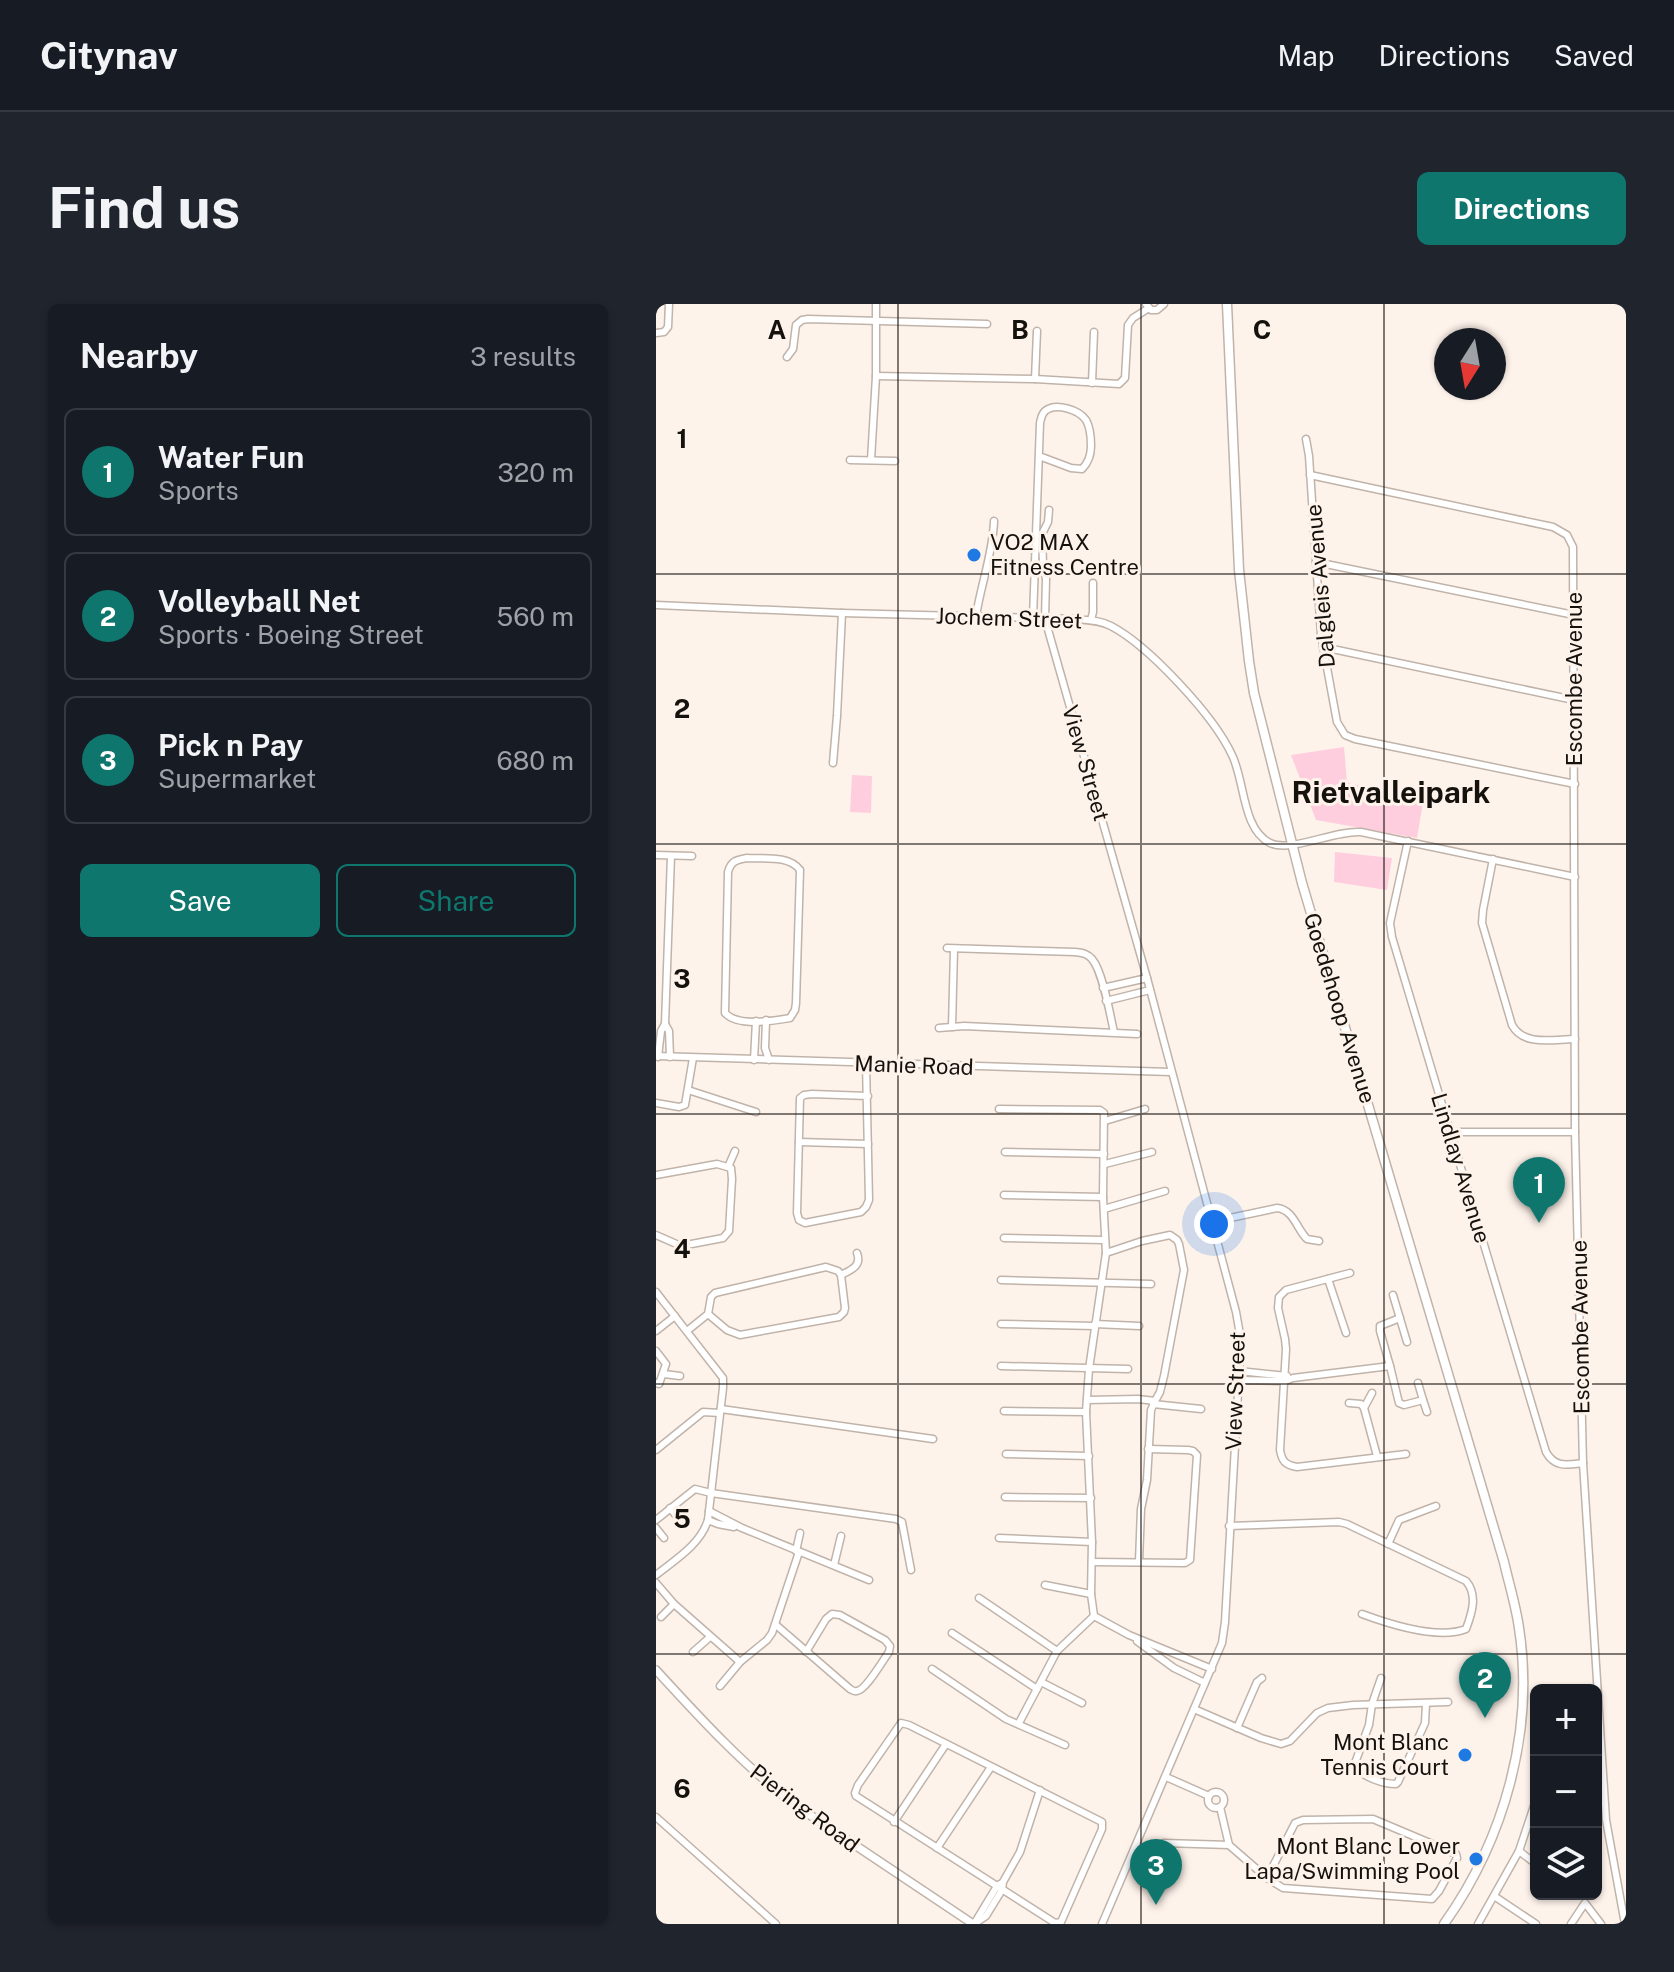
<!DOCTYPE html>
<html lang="en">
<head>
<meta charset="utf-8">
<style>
  :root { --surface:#171b24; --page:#20242c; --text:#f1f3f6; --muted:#9ea1a6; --line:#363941; --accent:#0f766e }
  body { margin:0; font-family:"Public Sans",sans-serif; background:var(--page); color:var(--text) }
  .controls { position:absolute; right:24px; bottom:24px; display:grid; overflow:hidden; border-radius:12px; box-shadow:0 2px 6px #0004 }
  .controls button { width:72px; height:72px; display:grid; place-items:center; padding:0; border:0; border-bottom:2px solid var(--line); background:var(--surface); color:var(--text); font:40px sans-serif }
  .compass { position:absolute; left:778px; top:24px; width:72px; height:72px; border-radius:50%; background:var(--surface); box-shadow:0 2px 6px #0004; rotate:191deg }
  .you { position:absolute; left:558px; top:920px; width:28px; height:28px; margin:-20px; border:6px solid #fff; border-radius:50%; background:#1a73e8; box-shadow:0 0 0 12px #1a73e833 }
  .badge { display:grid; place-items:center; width:52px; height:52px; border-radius:50%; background:var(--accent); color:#fff; font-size:26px; font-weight:700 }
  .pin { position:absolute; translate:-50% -66px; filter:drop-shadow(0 2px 4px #0008) }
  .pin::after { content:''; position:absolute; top:42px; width:28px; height:24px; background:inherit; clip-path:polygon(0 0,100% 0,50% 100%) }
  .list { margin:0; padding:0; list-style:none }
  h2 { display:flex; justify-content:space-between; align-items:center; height:104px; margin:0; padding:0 32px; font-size:34px }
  h2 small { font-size:26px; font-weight:400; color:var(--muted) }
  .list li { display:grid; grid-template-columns:52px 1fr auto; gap:24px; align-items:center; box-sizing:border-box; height:128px; margin:0 16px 16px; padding:0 16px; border:2px solid var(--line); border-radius:12px }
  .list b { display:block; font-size:30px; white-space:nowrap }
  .list p { margin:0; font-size:26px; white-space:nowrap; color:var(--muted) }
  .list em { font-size:26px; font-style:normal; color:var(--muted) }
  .actions { display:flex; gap:16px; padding:24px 32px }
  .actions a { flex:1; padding:18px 0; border:2px solid var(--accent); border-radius:12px; text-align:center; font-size:28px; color:var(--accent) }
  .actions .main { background:var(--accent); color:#fff }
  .icon { flex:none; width:44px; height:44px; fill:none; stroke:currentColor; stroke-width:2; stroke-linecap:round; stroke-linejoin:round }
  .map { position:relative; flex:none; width:970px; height:1620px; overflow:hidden; border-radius:12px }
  header { display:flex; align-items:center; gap:48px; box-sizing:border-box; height:112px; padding:0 40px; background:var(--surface); border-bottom:2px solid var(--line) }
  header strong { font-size:38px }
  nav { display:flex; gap:44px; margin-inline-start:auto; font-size:28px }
  .intro { display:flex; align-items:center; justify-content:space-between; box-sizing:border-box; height:192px; padding:0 48px }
  h1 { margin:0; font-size:56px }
  .button { padding:20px 36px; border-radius:12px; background:var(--accent); color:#fff; font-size:28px; font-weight:700 }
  main { display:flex; gap:48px; padding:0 48px }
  aside { flex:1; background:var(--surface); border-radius:12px; box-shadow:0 2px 6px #0004 }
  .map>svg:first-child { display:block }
  .green { fill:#fecedf }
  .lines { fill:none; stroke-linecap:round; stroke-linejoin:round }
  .minor-casing { stroke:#c0b3a9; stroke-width:9 }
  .tertiary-casing { stroke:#c0b3a9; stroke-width:10 }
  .secondary-casing { stroke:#c0b3a9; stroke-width:11 }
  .minor { stroke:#fff; stroke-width:6 }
  .tertiary { stroke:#fff; stroke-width:7 }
  .secondary { stroke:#fff; stroke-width:8 }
  .grid { fill:none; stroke:#15110d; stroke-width:2; stroke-opacity:0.55 }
  .poi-dot { fill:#1e79e2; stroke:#fef3eb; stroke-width:3 }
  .labels { text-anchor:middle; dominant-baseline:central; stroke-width:6; stroke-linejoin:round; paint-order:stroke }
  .poi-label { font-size:22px; fill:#15110d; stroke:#fef3eb; text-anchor:end }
  .street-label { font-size:22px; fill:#15110d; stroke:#fef3eb }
  .district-label { font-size:30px; font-weight:bold; fill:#15110d; stroke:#fef3eb }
  .grid-label { font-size:26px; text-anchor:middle; font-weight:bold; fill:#15110d; stroke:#fef3eb; stroke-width:6; stroke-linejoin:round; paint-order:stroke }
</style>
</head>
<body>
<header>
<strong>Citynav</strong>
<nav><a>Map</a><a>Directions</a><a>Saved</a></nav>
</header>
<div class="intro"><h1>Find us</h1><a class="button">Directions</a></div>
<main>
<aside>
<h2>Nearby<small>3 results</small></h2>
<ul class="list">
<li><span class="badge">1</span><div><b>Water Fun</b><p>Sports</p></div><em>320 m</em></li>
<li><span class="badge">2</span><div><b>Volleyball Net</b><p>Sports · Boeing Street</p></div><em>560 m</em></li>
<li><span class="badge">3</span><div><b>Pick n Pay</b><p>Supermarket</p></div><em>680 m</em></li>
</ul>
<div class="actions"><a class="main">Save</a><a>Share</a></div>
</aside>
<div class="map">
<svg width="970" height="1620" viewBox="0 0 970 1620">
  <rect width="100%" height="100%" fill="#fef3eb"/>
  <g class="green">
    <path d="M688,443L691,479L768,493L761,534L660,516L635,451Z"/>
    <path d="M196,471L216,472L215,509L194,508Z"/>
    <path d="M679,548L736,554L731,586L678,578Z"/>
  </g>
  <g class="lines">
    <defs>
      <g id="minor">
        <path d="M490,0L495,6H501L508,0"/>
        <path d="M0,29L8,28L12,23L13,0"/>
        <path d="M131,53L137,45L140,21L146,16L152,15L331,20"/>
        <path d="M220,72L379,75L463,80L469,74L472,21L477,14L493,4"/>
        <path d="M379,75L381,27"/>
        <path d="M436,79L438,28"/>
        <path d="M650,135L653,152L665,331L681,418L689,431L699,435L919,480"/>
        <path d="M194,156L239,157"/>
        <path d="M215,156L220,72V0"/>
        <path d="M654,171L897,223L911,231L917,243L919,828L927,1159L950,1516L969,1620"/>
        <path d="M393,206L392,218L386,230L387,261L390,275L389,315L491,674L580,1008L585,1036L569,1318L566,1339L446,1620"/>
        <path d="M660,258L918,311"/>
        <path d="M0,301L186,309L419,315C431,316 444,316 455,322C493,342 558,412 576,451C589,477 586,525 614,539C635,549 678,526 705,528L919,573"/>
        <path d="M320,312C325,280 337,249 338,217"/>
        <path d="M377,314L384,119C385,115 385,111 389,107C400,98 423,106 430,116C434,123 435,134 435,142C435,151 433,158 426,165L415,164L383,152"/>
        <path d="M435,316L437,308V279"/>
        <path d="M667,343L918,396"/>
        <path d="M177,459L181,412L186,309"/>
        <path d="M752,537L734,619L736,633L890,1148C899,1164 911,1161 927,1159"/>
        <path d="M0,551L36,552"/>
        <path d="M91,554C108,555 133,551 144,566L140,699L139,706L134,714C116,717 82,723 69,709L72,568C75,557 80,556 91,554Z"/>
        <path d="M837,555L827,606L826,619L856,721C868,743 898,735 919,735"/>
        <path d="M291,644L419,648C426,649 431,649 436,655C447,668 454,711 458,728"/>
        <path d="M447,684L491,674"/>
        <path d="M450,697L494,686"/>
        <path d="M110,716L109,744L113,756"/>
        <path d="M9,720L13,727L14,753"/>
        <path d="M296,723L298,645"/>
        <path d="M283,724L308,722L481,730"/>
        <path d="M0,752L515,768"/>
        <path d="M2,753L5,727L9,720L15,552"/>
        <path d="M98,756L100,717"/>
        <path d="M210,759L213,896L210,903L205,908L149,919L143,916L141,909L144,794L148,791L156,790L212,792"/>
        <path d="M32,786L100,808"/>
        <path d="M0,799L23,803L29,801L37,754"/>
        <path d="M343,805L444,806L448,809L447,893L450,949L433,1065L430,1108L436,1238L435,1290L438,1312"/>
        <path d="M449,817L489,805"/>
        <path d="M795,828H919"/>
        <path d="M143,838L212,840"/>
        <path d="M349,848L448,850"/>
        <path d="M449,860L496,848"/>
        <path d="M72,863L79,847"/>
        <path d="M0,871L61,860L75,864L76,875L73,927L67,934L25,942L0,931"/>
        <path d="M348,891L447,893"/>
        <path d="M448,905L509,887"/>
        <path d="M555,918L621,904C638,906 640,924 651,935L663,937"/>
        <path d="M348,934L448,936"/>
        <path d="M694,969L630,986L623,993L622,1004L629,1035L630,1045L624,1146C626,1157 629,1161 641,1163L750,1150"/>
        <path d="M185,971C195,966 206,962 201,949"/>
        <path d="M672,975L690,1029"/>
        <path d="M345,976L495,980"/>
        <path d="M0,988L60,1065L67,1074V1084L52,1216C44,1241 20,1255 0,1271"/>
        <path d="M737,991L751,1038"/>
        <path d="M345,1020L439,1022"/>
        <path d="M439,1020L483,1022"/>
        <path d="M0,1027L19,1012"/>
        <path d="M31,1027L52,1010L55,993L59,989L170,963L182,967L185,971L189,1004L188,1008L183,1013L84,1031L71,1026L52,1010"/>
        <path d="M0,1047L10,1060L3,1080L0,1079"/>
        <path d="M345,1062L472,1065"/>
        <path d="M734,1062L724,1027V1022L744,1014"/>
        <path d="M583,1067L631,1072"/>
        <path d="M8,1070L24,1072"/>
        <path d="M582,1076L629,1077L637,1074L734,1062L743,1099L748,1101L767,1096L771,1108"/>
        <path d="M762,1079L767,1096"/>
        <path d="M431,1096L482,1095L499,1097L504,1088L508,1072L528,966L523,940L521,936L514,931L486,937L450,949"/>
        <path d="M693,1099L705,1100L708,1104L721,1152"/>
        <path d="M497,1100L545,1105"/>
        <path d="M708,1104L716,1089"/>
        <path d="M65,1105L277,1135"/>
        <path d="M348,1107L430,1108"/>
        <path d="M0,1146L47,1108L64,1109"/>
        <path d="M350,1150L433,1152"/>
        <path d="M349,1193L435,1194"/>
        <path d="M14,1204L26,1219"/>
        <path d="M53,1207L86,1224L213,1276"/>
        <path d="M0,1216L39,1185L55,1189L240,1215L246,1218L255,1266"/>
        <path d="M52,1216L62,1220L78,1223"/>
        <path d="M573,1222L683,1218L691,1220L810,1277C822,1291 816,1309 810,1325C782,1336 733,1320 706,1310"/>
        <path d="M0,1224L8,1234"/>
        <path d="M343,1234L436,1238"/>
        <path d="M732,1240L743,1216L780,1202"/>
        <path d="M140,1247L144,1229"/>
        <path d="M436,1258L529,1259L534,1256L541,1151L537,1147L532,1146L492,1145"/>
        <path d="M483,1258L485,1205L491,1176L495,1106L499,1097"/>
        <path d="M178,1261L185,1232"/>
        <path d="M0,1279L18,1300L84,1358"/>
        <path d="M389,1281L435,1290"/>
        <path d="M323,1294L401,1347"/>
        <path d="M438,1312L473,1331L556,1365"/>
        <path d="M5,1313L18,1300"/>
        <path d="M120,1321L194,1385C196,1386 198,1388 201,1387C210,1386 227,1356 233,1348L234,1342L229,1336L184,1311L176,1310L170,1315L150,1348"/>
        <path d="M296,1329L381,1385"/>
        <path d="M481,1337L518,1364L549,1379"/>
        <path d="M37,1348L54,1333"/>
        <path d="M276,1365L350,1415L409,1441"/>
        <path d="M725,1374L716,1400L713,1421L699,1459V1464C709,1473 726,1480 740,1480L742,1478L769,1419L770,1400"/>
        <path d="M385,1378L426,1399"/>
        <path d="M64,1382L84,1358L111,1336L116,1329L143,1248"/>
        <path d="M538,1405L605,1434L625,1440L634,1437L661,1409L672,1404L697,1401L792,1398"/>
        <path d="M245,1419L253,1421L446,1518V1525L405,1618L399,1619L200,1492L199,1489L202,1481Z"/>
        <path d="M363,1419L401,1347L438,1312"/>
        <path d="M581,1424L601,1378L606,1374"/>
        <path d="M510,1473L553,1492"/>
        <circle cx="560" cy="1496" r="8"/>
        <path d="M564,1503L573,1541L611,1574L627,1584L776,1595L783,1587L801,1554L800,1550L717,1515L647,1516L639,1519L611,1574"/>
        <path d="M0,1513L120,1620"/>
        <path d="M238,1518L290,1440"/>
        <path d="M508,1539L573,1541"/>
        <path d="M281,1544L335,1463"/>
        <path d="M863,1547L880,1560"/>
        <path d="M838,1592L880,1620"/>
        <path d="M318,1620L330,1612L346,1586L347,1578L364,1548L384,1486"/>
        <path d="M318,1620L341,1582L344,1580"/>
        <path d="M822,1620L863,1547L880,1496"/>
        <path d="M915,1620L929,1599L945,1620"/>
      </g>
      <path id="tertiary" d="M0,1366C43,1413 88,1462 139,1501L317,1620"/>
      <path id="secondary" d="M571,0L583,266L593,357L598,389L646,579L848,1258C853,1280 860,1302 863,1324C879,1427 848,1536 788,1620"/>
    </defs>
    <use href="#minor" class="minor-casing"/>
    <use href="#tertiary" class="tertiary-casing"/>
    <use href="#secondary" class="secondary-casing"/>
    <use href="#minor" class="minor"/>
    <use href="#tertiary" class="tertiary"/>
    <use href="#secondary" class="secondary"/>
  </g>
  <path class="grid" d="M242,0V1620M485,0V1620M728,0V1620M0,270H970M0,540H970M0,810H970M0,1080H970M0,1350H970"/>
  <g class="poi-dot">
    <circle cx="318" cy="251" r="8"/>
    <circle cx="809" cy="1451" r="8"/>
    <circle cx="820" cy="1555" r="8"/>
  </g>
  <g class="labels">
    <g class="poi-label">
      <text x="334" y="238" text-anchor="start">VO2 MAX<tspan x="334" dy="25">Fitness Centre</tspan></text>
      <text x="793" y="1438">Mont Blanc<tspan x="793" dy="25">Tennis Court</tspan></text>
      <text x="804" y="1542">Mont Blanc Lower<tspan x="804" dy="25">Lapa/Swimming Pool</tspan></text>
    </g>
    <g class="street-label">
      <text transform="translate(664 282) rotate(-95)">Dalgleis Avenue</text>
      <text transform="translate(353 314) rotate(2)">Jochem Street</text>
      <text transform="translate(918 375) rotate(-90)">Escombe Avenue</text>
      <text transform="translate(430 459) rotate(74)">View Street</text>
      <text transform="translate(684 704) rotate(73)">Goedehoop Avenue</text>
      <text transform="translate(258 761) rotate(2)">Manie Road</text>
      <text transform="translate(805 864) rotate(73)">Lindlay Avenue</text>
      <text transform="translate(924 1023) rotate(-91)">Escombe Avenue</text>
      <text transform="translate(579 1087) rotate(-88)">View Street</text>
      <text transform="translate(149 1504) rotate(37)">Piering Road</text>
    </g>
    <g class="district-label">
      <text x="735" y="488">Rietvalleipark</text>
    </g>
  </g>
  <g class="grid-label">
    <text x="121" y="35">A</text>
    <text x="364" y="35">B</text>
    <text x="606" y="35">C</text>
    <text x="26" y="144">1</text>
    <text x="26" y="414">2</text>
    <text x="26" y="684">3</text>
    <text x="26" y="954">4</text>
    <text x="26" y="1224">5</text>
    <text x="26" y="1494">6</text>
  </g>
</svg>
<div class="controls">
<button>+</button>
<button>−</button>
<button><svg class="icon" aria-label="layers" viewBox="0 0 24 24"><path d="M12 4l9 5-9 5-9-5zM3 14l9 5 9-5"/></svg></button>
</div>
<svg class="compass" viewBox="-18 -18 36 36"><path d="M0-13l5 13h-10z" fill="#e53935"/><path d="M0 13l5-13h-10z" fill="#9ea1a6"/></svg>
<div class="you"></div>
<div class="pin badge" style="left:883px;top:919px">1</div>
<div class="pin badge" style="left:829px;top:1414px">2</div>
<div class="pin badge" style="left:500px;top:1601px">3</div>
</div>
</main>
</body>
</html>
